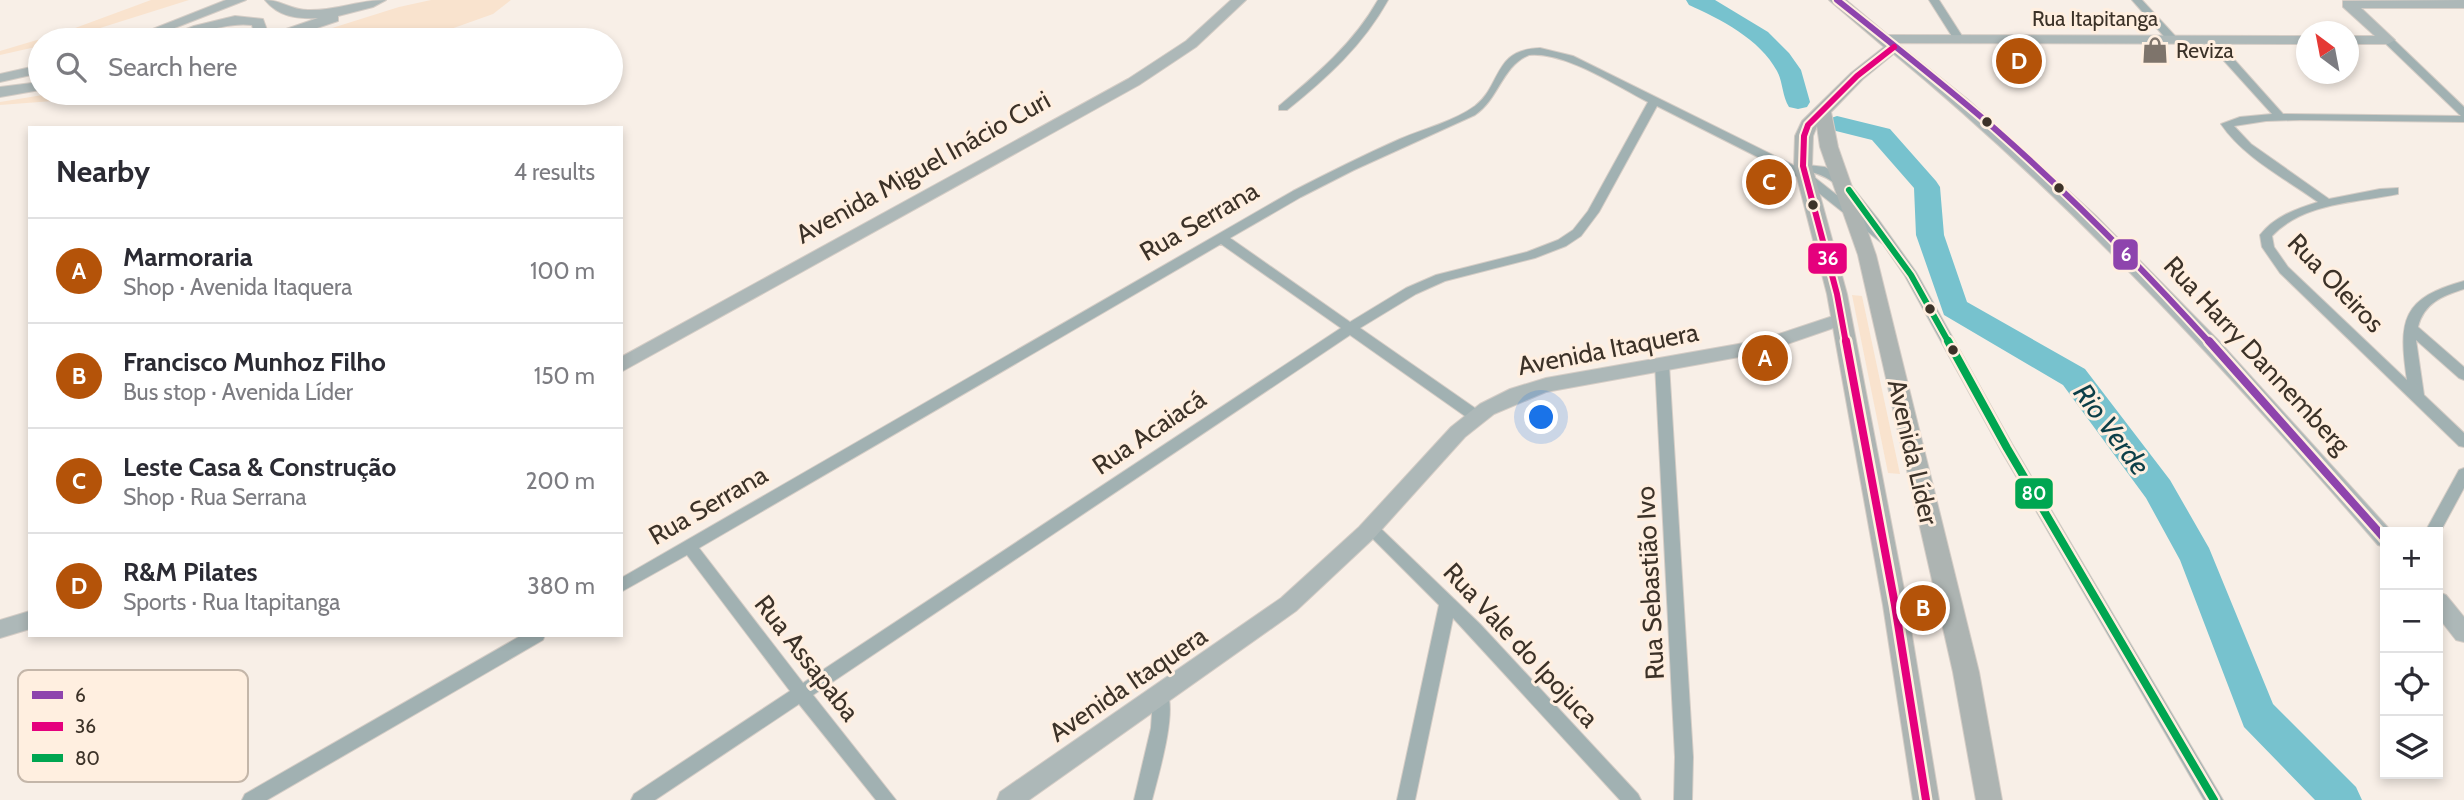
<!DOCTYPE html>
<html lang="en">
<head>
<meta charset="utf-8">
<style>
  :root { --surface:#fff; --page:#f7f7f7; --text:#2b2b33; --muted:#7c7c81; --line:#e1e1e2; --accent:#b45309 }
  body { margin:0; font-family:Cabin,sans-serif; background:var(--page); color:var(--text) }
  .controls { position:absolute; right:21px; bottom:21px; display:grid; overflow:hidden; border-radius:0px; box-shadow:0 4px 10px #0003 }
  .controls button { width:63px; height:63px; display:grid; place-items:center; padding:0; border:0; border-bottom:2px solid var(--line); background:var(--surface); color:var(--text); font:35px sans-serif }
  .compass { position:absolute; left:2296px; top:21px; width:63px; height:63px; border-radius:50%; background:var(--surface); box-shadow:0 4px 10px #0003; rotate:328deg }
  .you { position:absolute; left:1542px; top:418px; width:24px; height:24px; margin:-18px; border:5px solid #fff; border-radius:50%; background:#1a73e8; box-shadow:0 0 0 10px #1a73e833 }
  .badge { display:grid; place-items:center; width:46px; height:46px; border-radius:50%; background:var(--accent); color:#fff; font-size:23px; font-weight:700 }
  .pin { position:absolute; translate:-50% -50%; border:4px solid #fff; box-shadow:0 2px 7px #0006 }
  .list { margin:0; padding:0; list-style:none }
  h2 { display:flex; justify-content:space-between; align-items:center; height:91px; margin:0; padding:0 28px; font-size:30px }
  h2 small { font-size:23px; font-weight:400; color:var(--muted) }
  .list li { display:grid; grid-template-columns:46px 1fr auto; gap:21px; align-items:center; box-sizing:border-box; height:105px; padding:0 28px; border-top:2px solid var(--line) }
  .list b { display:block; font-size:26px; white-space:nowrap }
  .list p { margin:0; font-size:23px; white-space:nowrap; color:var(--muted) }
  .list em { font-size:23px; font-style:normal; color:var(--muted) }
  .icon { flex:none; width:38px; height:38px; fill:none; stroke:currentColor; stroke-width:2; stroke-linecap:round; stroke-linejoin:round }
  .map { position:relative; flex:none; width:2464px; height:800px; overflow:hidden }
  .search { position:absolute; background:var(--surface); box-shadow:0 4px 10px #0003; left:28px; top:28px; width:595px; height:77px; display:flex; align-items:center; gap:18px; box-sizing:border-box; padding:0 24px; border-radius:38px; color:var(--muted); font-size:26px }
  .panel { position:absolute; background:var(--surface); box-shadow:0 4px 10px #0003; left:28px; top:126px; width:595px; height:511px; border-radius:0px }
  .map>svg:first-child { display:block }
  .green { fill:#f9e3ce }
  .lines { fill:none; stroke-linecap:round; stroke-linejoin:round }
  .river { fill:#77c2ce; fill-rule:evenodd }
  .street-casing { stroke:#d5cdc6; stroke-width:2 }
  .secondary-casing { stroke:#d5cdc6; stroke-width:2 }
  .primary-casing { stroke:#d5cdc6; stroke-width:2 }
  .street { fill:#a1b1b2; fill-rule:evenodd }
  .secondary { fill:#adb8b8; fill-rule:evenodd }
  .primary { fill:#adb4b2; fill-rule:evenodd }
  .bus-1-far1-casing { stroke:#ffefe0; stroke-width:10 }
  .bus-1-casing { stroke:#ffefe0; stroke-width:13 }
  .bus-2-far1-casing { stroke:#ffefe0; stroke-width:10 }
  .bus-2-casing { stroke:#ffefe0; stroke-width:13 }
  .bus-3-far1-casing { stroke:#ffefe0; stroke-width:10 }
  .bus-3-casing { stroke:#ffefe0; stroke-width:13 }
  .bus-1-far1 { stroke:#8e44ad; stroke-width:6 }
  .bus-1 { stroke:#8e44ad; stroke-width:8 }
  .bus-2-far1 { stroke:#e5007d; stroke-width:6 }
  .bus-2 { stroke:#e5007d; stroke-width:8 }
  .bus-3-far1 { stroke:#00a651; stroke-width:6 }
  .bus-3 { stroke:#00a651; stroke-width:8 }
  .bus-dot { fill:#3c3228; stroke:#ffefe0; stroke-width:2.5 }
  .labels { text-anchor:middle; dominant-baseline:central; stroke-width:6; stroke-linejoin:round; paint-order:stroke }
  .far-street-label { font-size:21px; fill:#3c3228; stroke:#ffefe0 }
  .far-poi-label { font-size:21px; fill:#3c3228; stroke:#ffefe0; text-anchor:start }
  .street-label { font-size:26px; fill:#3c3228; stroke:#ffefe0 }
  .water-label { font-size:28px; font-style:italic; fill:#0c3f48; stroke:#ffefe0 }
  .key { fill:#ffefe0; stroke:#c4b6a9; stroke-width:2 }
  .key-label { font-size:19px; fill:#3c3228 }
  .line-badge { stroke:#ffefe0; stroke-width:2.5 }
  .badge-label { font-size:19px; text-anchor:middle; font-weight:bold; fill:#fff }
</style>
</head>
<body>
<div class="map">
<svg width="2464" height="800" viewBox="0 0 2464 800">
  <rect width="100%" height="100%" fill="#f8efe7"/>
  <g class="green">
    <path d="M151,0H189L62,40H40V46L0,55V51L67,31Z"/>
    <path d="M431,0H511L493,14L420,40H294L399,7Z"/>
    <path d="M55,93H159L0,105V102Z"/>
    <path d="M1852,295L1862,296L1900,474L1888,473Z"/>
  </g>
  <g class="lines">
    <g class="river">
      <path d="M1686,0H1715L1768,32L1789,53L1801,70L1810,102L1807,107L1798,109L1789,107C1782,96 1783,82 1777,71C1760,39 1720,19 1689,5Z"/>
      <path d="M1837,116L1890,129L1936,181L1940,187L1944,235L1967,302L2085,369L2170,480L2209,548L2273,704L2356,787L2362,800H2315L2244,727L2180,560L2146,498L2063,385L1944,315L1916,235L1914,188L1872,140L1828,129L1824,124L1828,119Z"/>
    </g>
    <defs>
      <g id="street">
        <path d="M1378,0H1388C1363,45 1327,78 1287,110H1279V106C1317,74 1353,44 1378,0Z"/>
        <path d="M1929,0H1939L1964,39L1963,41H1955Z"/>
        <path d="M2132,0H2142L2177,38V42H2169Z"/>
        <path d="M2211,37L2215,38L2283,114L2461,116L2384,42L2383,40L2388,37L2392,38L2464,107V122L2300,120L2266,121L2234,126L2251,144L2329,199L2380,189L2398,188V194C2356,203 2304,202 2272,236L2274,247L2288,267L2407,380C2398,320 2402,298 2464,281V289C2442,296 2424,303 2418,327L2464,367V380L2459,378L2416,340L2424,395L2464,433V447L2459,446L2280,273L2262,247L2260,235C2275,216 2296,209 2318,202C2286,179 2243,157 2221,124L2240,117L2272,114L2207,42L2206,40Z"/>
        <path d="M1540,48L1573,56L1799,168V164L1825,167L1846,179L1878,219L1916,272L2012,444L2223,800H2204L2002,452L1905,276L1883,244L1801,179L1657,106L1599,212L1581,236L1566,246L1535,258L1445,281L1416,294L1360,328L1482,413L1484,417L1482,421H1472L1350,335L813,695L896,800H876L799,704L655,800H631L634,794L790,691L687,555L621,592V578L1293,191C1328,173 1364,155 1400,139C1425,128 1453,122 1475,106C1502,85 1493,49 1540,48ZM1529,55C1564,51 1617,86 1648,102L1588,211L1573,230L1558,240L1527,252L1436,275L1406,288L1350,322L1230,238L1301,197L1354,170L1475,115C1499,99 1502,66 1529,55ZM1799,169C1835,176 1841,188 1862,215L1809,173ZM1221,244L1341,328L803,683L699,548Z"/>
        <path d="M1662,359L1669,364L1693,757L1692,800H1674L1675,757L1655,364Z"/>
        <path d="M2464,468V488L2438,536V532H2425L2459,470Z"/>
        <path d="M1371,522L1376,524L1480,624L1638,794L1641,800H1620L1453,618L1415,800H1397L1439,605L1366,532L1363,528L1366,524Z"/>
        <path d="M522,635H545L543,640L267,800H242L245,794Z"/>
        <path d="M1161,690L1167,692C1177,713 1158,776 1152,800H1134L1151,728L1153,697L1155,692Z"/>
      </g>
      <g id="secondary">
        <path d="M226,0H246L144,40H125Z"/>
        <path d="M265,0C281,0 291,10 308,10C334,11 359,0 386,0L373,7L338,16V21L281,40H261L263,37L318,18C297,19 279,17 265,0Z"/>
        <path d="M1231,0H1246L1196,47L1139,85L621,372V357L1128,79L1186,41Z"/>
        <path d="M2464,0V8H2361L2395,40L2388,44H2348V36H2375L2343,7V1Z"/>
        <path d="M235,16L263,19L267,30L254,40H238L253,29L252,25C219,21 190,41 158,40L194,26Z"/>
        <path d="M1884,35L2306,36V44L1897,43L1967,99L2096,216L2218,340L2392,532H2385V547L2378,545C2223,366 2072,201 1889,50L1887,47L1891,43L1879,42V36Z"/>
        <path d="M40,65V73L0,82V74Z"/>
        <path d="M40,82V90L0,97V87Z"/>
        <path d="M1842,313L1848,315L1851,319L1848,323L1761,353L1546,392L1494,414L1465,437L1374,538L1296,611L1029,800H997L1000,792L1281,598L1359,527L1451,427L1480,404L1510,389L1546,378L1761,340Z"/>
        <path d="M2438,592L2446,595L2464,617V642L2456,640L2438,617Z"/>
        <path d="M30,611V629L0,638V620Z"/>
      </g>
      <path id="primary" d="M1829,0H1846L1902,47L1863,79L1831,112L1838,147L1876,255L1979,672L2002,800H1976L1953,672L1858,255L1820,147L1817,126L1813,136L1812,166L1847,294L1907,605L1939,800H1913L1883,605L1827,294L1794,166L1795,136L1802,121L1851,73L1884,47Z"/>
    </defs>
    <use href="#street" class="street-casing"/>
    <use href="#secondary" class="secondary-casing"/>
    <use href="#primary" class="primary-casing"/>
    <use href="#street" class="street"/>
    <use href="#secondary" class="secondary"/>
    <use href="#primary" class="primary"/>
    <defs>
      <path id="bus-1-far1" d="M1837,0C1890,42 1943,84 1994,128C2070,195 2142,268 2210,343"/>
      <path id="bus-1" d="M2209,341L2385,539"/>
      <path id="bus-2-far1" d="M1846,343L1837,294L1803,166L1804,136L1808,125L1857,76L1894,47"/>
      <path id="bus-2" d="M1846,341L1895,605L1926,800"/>
      <path id="bus-3-far1" d="M1849,190L1911,275L1949,343"/>
      <path id="bus-3" d="M1948,341L2007,448L2214,800"/>
    </defs>
    <use href="#bus-1-far1" class="bus-1-far1-casing"/>
    <use href="#bus-1" class="bus-1-casing"/>
    <use href="#bus-2-far1" class="bus-2-far1-casing"/>
    <use href="#bus-2" class="bus-2-casing"/>
    <use href="#bus-3-far1" class="bus-3-far1-casing"/>
    <use href="#bus-3" class="bus-3-casing"/>
    <use href="#bus-1-far1" class="bus-1-far1"/>
    <use href="#bus-1" class="bus-1"/>
    <use href="#bus-2-far1" class="bus-2-far1"/>
    <use href="#bus-2" class="bus-2"/>
    <use href="#bus-3-far1" class="bus-3-far1"/>
    <use href="#bus-3" class="bus-3"/>
  </g>
  <defs>
    <symbol id="shop-bare" viewBox="-9 -9 18 18"><path d="M-5-2.5h2.3a2.7 3.5 0 0 1 5.4 0H5L5.5 6h-11ZM-1.5-2.5h3a1.5 2.3 0 0 0-3 0Z" fill="#7e746b" stroke="#ffefe0" stroke-width="2.5" paint-order="stroke"/></symbol>
  </defs>
  <g fill-rule="evenodd">
    <use href="#shop-bare" x="2136" y="31" width="38" height="38"/>
  </g>
  <g class="bus-dot">
    <circle cx="1987" cy="122" r="6"/>
    <circle cx="2059" cy="188" r="6"/>
    <circle cx="1813" cy="205" r="6"/>
    <circle cx="1930" cy="309" r="6"/>
    <circle cx="1953" cy="350" r="6"/>
  </g>
  <g class="labels">
    <g class="far-street-label">
      <text x="2095" y="18">Rua Itapitanga</text>
    </g>
    <g class="far-poi-label">
      <text x="2176" y="50">Reviza</text>
    </g>
    <g class="street-label">
      <text transform="translate(923 167) rotate(-29)">Avenida Miguel Inácio Curi</text>
      <text transform="translate(1199 221) rotate(-30)">Rua Serrana</text>
      <text transform="translate(2336 283) rotate(46)">Rua Oleiros</text>
      <text transform="translate(1608 349) rotate(-11)">Avenida Itaquera</text>
      <text transform="translate(2257 355) rotate(47)">Rua Harry Dannemberg</text>
      <text transform="translate(1149 432) rotate(-34)">Rua Acaiacá</text>
      <text transform="translate(1913 452) rotate(77)">Avenida Líder</text>
      <text transform="translate(708 505) rotate(-30)">Rua Serrana</text>
      <text transform="translate(1650 583) rotate(-93)">Rua Sebastião Ivo</text>
      <text transform="translate(1521 645) rotate(47)">Rua Vale do Ipojuca</text>
      <text transform="translate(807 658) rotate(52)">Rua Assapaba</text>
      <text transform="translate(1128 684) rotate(-34)">Avenida Itaquera</text>
    </g>
    <g class="water-label">
      <text transform="translate(2112 429) rotate(53)">Rio Verde</text>
    </g>
  </g>
  <rect x="18" y="670" width="230" height="112" rx="10" class="key"/>
  <rect x="32" y="691" width="31" height="8" fill="#8e44ad"/>
  <rect x="32" y="722" width="31" height="9" fill="#e5007d"/>
  <rect x="32" y="754" width="31" height="8" fill="#00a651"/>
  <g class="key-label">
    <text x="75" y="702">6</text>
    <text x="75" y="733">36</text>
    <text x="75" y="765">80</text>
  </g>
  <g class="line-badge">
    <rect x="2112" y="238" width="27" height="33" rx="7" fill="#8e44ad"/>
    <rect x="1807" y="242" width="41" height="33" rx="7" fill="#e5007d"/>
    <rect x="2014" y="477" width="40" height="33" rx="7" fill="#00a651"/>
  </g>
  <g class="badge-label">
    <text x="2126" y="261">6</text>
    <text x="1828" y="265">36</text>
    <text x="2034" y="500">80</text>
  </g>
</svg>
<div class="controls">
<button>+</button>
<button>−</button>
<button><svg class="icon" aria-label="locate" viewBox="0 0 24 24"><circle cx="12" cy="12" r="6"/><path d="M12 2v4M12 18v4M2 12h4M18 12h4"/></svg></button>
<button><svg class="icon" aria-label="layers" viewBox="0 0 24 24"><path d="M12 4l9 5-9 5-9-5zM3 14l9 5 9-5"/></svg></button>
</div>
<svg class="compass" viewBox="-18 -18 36 36"><path d="M0-13l5 13h-10z" fill="#e53935"/><path d="M0 13l5-13h-10z" fill="#7c7c81"/></svg>
<div class="you"></div>
<div class="pin badge" style="left:1765px;top:358px">A</div>
<div class="pin badge" style="left:1923px;top:608px">B</div>
<div class="pin badge" style="left:1769px;top:182px">C</div>
<div class="pin badge" style="left:2019px;top:61px">D</div>
<div class="search"><svg class="icon" aria-label="search" viewBox="0 0 24 24"><circle cx="10" cy="10" r="6"/><path d="M15 15l6 6"/></svg>Search here</div>
<section class="panel">
<h2>Nearby<small>4 results</small></h2>
<ul class="list">
<li><span class="badge">A</span><div><b>Marmoraria</b><p>Shop · Avenida Itaquera</p></div><em>100 m</em></li>
<li><span class="badge">B</span><div><b>Francisco Munhoz Filho</b><p>Bus stop · Avenida Líder</p></div><em>150 m</em></li>
<li><span class="badge">C</span><div><b>Leste Casa &amp; Construção</b><p>Shop · Rua Serrana</p></div><em>200 m</em></li>
<li><span class="badge">D</span><div><b>R&amp;M Pilates</b><p>Sports · Rua Itapitanga</p></div><em>380 m</em></li>
</ul>
</section>
</div>
</body>
</html>
